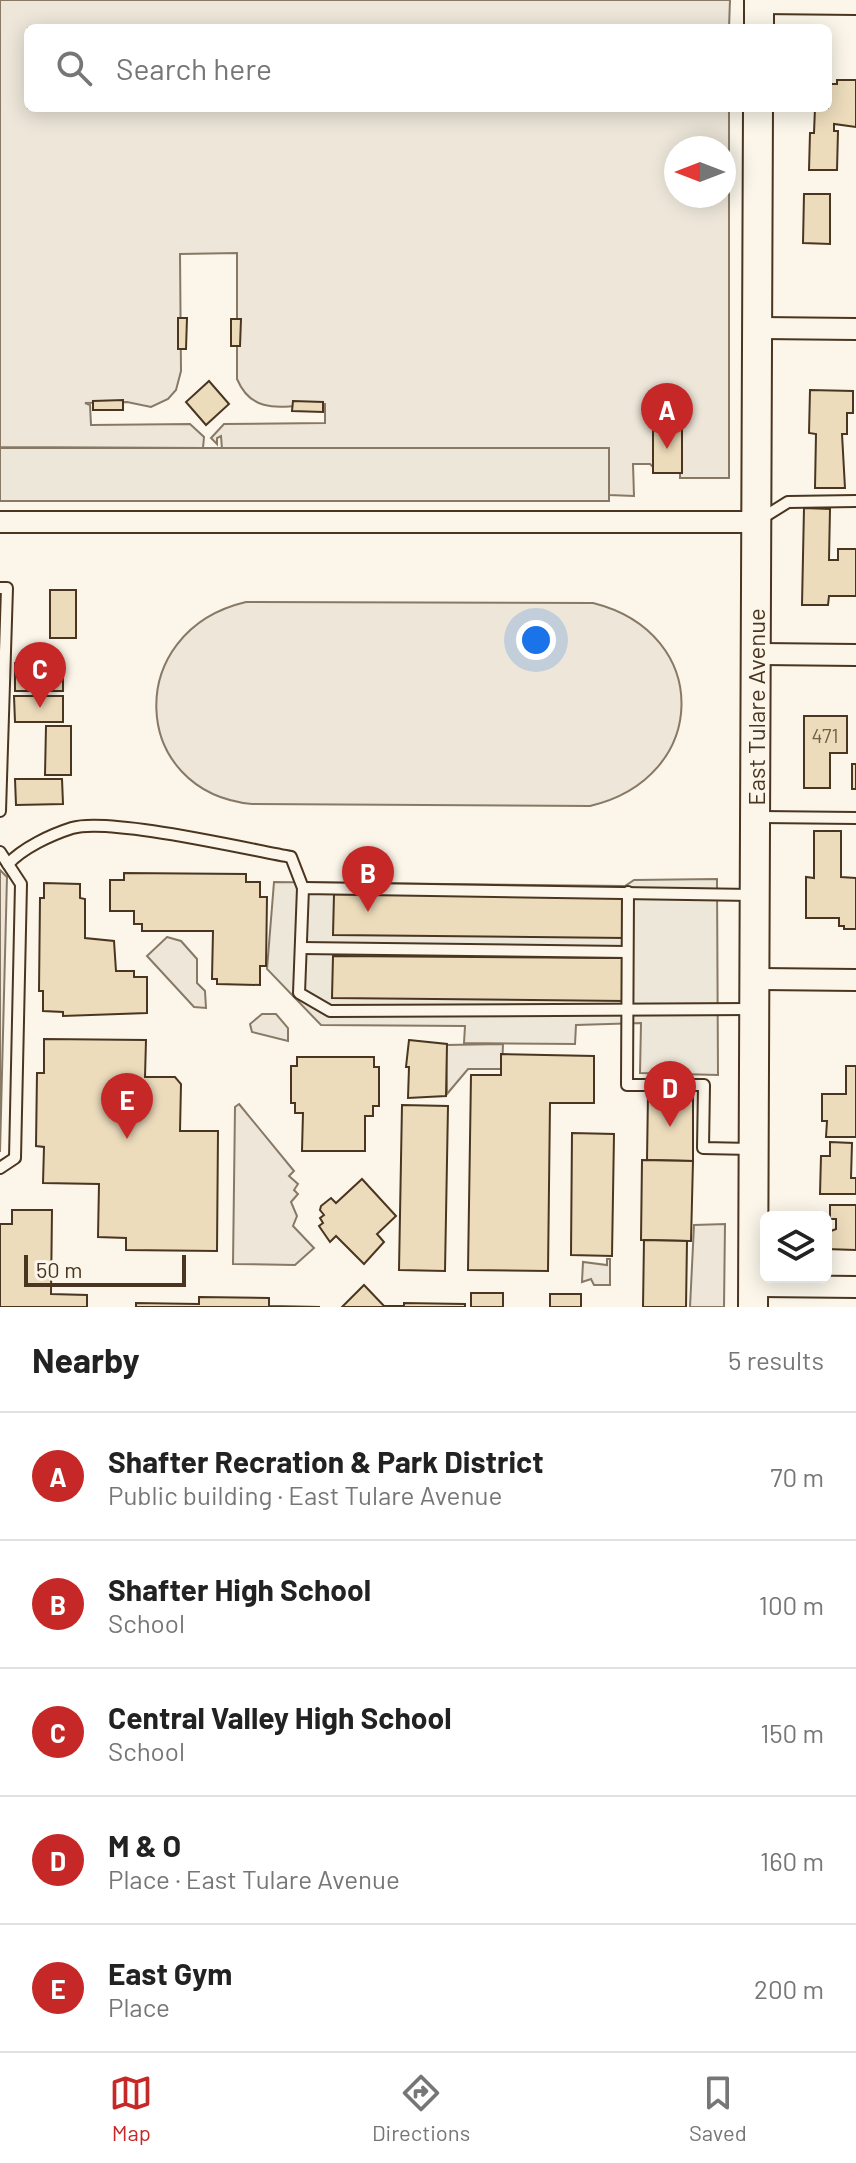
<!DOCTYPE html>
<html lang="en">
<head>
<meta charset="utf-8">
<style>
  :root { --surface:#fff; --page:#f6f6f6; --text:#222; --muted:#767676; --line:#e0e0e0; --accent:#c62828 }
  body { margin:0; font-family:Barlow,sans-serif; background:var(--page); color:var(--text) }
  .controls { position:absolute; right:24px; bottom:24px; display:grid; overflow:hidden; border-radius:12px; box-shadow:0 4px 20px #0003 }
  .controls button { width:72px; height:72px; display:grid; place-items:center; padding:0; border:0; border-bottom:2px solid var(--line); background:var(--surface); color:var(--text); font:40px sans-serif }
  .compass { position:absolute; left:664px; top:136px; width:72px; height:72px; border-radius:50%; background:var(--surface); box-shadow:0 4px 20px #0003; rotate:270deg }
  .scale { position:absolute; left:24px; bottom:20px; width:162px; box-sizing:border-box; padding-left:8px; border:4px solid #4a3520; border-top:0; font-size:22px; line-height:28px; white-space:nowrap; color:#4a3520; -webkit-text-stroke:6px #fbf6e9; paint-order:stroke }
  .you { position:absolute; left:536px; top:640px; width:28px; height:28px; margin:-20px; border:6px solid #fff; border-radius:50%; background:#1a73e8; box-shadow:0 0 0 12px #1a73e833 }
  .badge { display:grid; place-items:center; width:52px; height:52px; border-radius:50%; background:var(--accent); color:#fff; font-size:26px; font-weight:700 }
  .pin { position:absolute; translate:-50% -66px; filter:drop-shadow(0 2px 4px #0008) }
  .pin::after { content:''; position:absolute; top:42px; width:28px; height:24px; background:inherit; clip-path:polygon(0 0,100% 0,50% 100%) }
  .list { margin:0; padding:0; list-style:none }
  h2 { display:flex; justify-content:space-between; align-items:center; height:104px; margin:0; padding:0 32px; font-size:34px }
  h2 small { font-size:26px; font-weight:400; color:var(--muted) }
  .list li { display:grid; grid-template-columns:52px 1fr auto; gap:24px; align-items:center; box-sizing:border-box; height:128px; padding:0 32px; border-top:2px solid var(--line) }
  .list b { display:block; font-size:30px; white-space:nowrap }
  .list p { margin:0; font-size:26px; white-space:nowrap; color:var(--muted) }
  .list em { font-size:26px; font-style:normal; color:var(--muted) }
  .icon { flex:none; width:44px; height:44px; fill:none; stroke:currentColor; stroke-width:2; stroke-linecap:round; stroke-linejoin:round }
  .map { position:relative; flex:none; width:856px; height:1307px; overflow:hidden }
  .search { position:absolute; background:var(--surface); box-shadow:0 4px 20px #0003; left:24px; right:24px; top:24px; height:88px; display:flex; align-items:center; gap:20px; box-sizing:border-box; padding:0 28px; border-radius:12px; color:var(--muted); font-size:30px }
  .sheet { height:744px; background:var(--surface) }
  nav { display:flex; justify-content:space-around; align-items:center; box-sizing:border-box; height:112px; border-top:2px solid var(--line); background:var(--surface); font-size:22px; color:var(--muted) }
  nav a { display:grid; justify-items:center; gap:4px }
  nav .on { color:var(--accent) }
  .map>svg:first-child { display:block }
  .green { fill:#ede6d9; stroke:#887966; stroke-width:2; fill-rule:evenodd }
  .parking { fill:#ede7d9; stroke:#887966; stroke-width:2 }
  .building { fill:#ecdcbc; stroke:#4a3520; stroke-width:2 }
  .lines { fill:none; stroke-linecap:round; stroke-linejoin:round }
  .lane-casing { stroke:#4a3520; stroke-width:14 }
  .street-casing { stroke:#4a3520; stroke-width:24 }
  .secondary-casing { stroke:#4a3520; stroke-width:32 }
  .lane { stroke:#fbf6e9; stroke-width:10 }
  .street { stroke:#fbf6e9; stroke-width:20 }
  .secondary { stroke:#fbf6e9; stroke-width:28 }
  .labels { text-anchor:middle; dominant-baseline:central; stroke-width:6; stroke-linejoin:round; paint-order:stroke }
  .number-label { font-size:20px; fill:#725f47 }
  .street-label { font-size:24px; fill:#4a3520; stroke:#fbf6e9 }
</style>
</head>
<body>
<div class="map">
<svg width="856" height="1307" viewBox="0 0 856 1307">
  <rect width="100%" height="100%" fill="#fbf6e9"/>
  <g class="green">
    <path d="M0,0H730L729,28H28V108H729V478H680L681,427L654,468L650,464H633L634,496L609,495V448L222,449L221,436L217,438V444L211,438L224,424L325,423V404C288,404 254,419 237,379V253L180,254L181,371L176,390L168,399L151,407L127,402L85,403L90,405L91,425L190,424L204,437L203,448L0,447ZM676,148H724V196H676Z"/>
    <path d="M246,602L593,603C713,633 710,778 590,806L252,804C129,792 122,631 246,602Z"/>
    <path d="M0,870L7,877L0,1152Z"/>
    <path d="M167,937L181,941L197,959V983L205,991L206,1008L194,1007L147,956Z"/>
    <path d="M262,1014H276L288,1028V1041L252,1032L250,1024Z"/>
    <path d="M503,1044L502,1069H468L447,1094L446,1045Z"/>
    <path d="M239,1104L294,1171L289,1176L298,1184L294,1190L298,1194L291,1202L297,1216L293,1226L314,1248L295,1265L233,1264L235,1107Z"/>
    <path d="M725,1224L724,1307H690L694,1225Z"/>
    <path d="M607,1259H610V1285H594L591,1279L582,1282L583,1262L607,1265Z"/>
  </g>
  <g class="parking">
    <rect x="0" y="448" width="609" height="53"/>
    <path d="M717,879L718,1075L640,1073L641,1023L576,1025L575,1044L464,1043L465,1026L321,1025L267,969L274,882L625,886L634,880Z"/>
  </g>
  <g class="building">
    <path d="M837,80H856V127L834,124V131H838L837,170H809L810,133H814L815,108H828V84H837Z"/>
    <path d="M804,194H830V244L803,243Z"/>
    <path d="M178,318H187L186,349H178Z"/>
    <path d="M231,319H241L240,346H231Z"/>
    <path d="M209,381L229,404L206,425L186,402Z"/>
    <path d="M810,390L853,391V413H847V434H842L845,488H815L816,434L809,433Z"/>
    <path d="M123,400V410H93V401Z"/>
    <path d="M293,401L323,402V412L292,411Z"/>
    <rect x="653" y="424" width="29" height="49"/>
    <path d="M804,508L830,509L829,560H838V549H856V596H829L828,605H802Z"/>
    <rect x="50" y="590" width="26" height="48"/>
    <path d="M15,663L63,664V691H15Z"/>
    <path d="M14,696H63V722H15Z"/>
    <path d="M804,716H847V753H830V788H804Z"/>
    <path d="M46,726H71V775H45Z"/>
    <rect x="852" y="764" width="4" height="25"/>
    <path d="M15,779H62L63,804L16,805Z"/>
    <path d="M814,831H841V877L856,878V929H844V926H839V918H806V877L814,878Z"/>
    <path d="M124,873L246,874V882H260V897H267L266,966H260V985L217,984V979H212L213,931H142V924H134V911H110V880H124Z"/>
    <path d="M44,883L80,884V898L85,899V938L114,941L116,971H134V977H147V1013L63,1016V1012L43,1011V991H39L40,898H44Z"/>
    <path d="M334,894L626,896V938L333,935Z"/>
    <path d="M333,956L625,958V1001L332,998Z"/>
    <path d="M44,1039L146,1040L145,1077H175L181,1084L180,1131H218L217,1251L126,1250V1238L98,1237L99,1184L43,1183L44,1147L36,1146L37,1073H44Z"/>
    <path d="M409,1040L447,1044L446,1096L408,1098L409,1067H406Z"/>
    <path d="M501,1054L594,1056V1103H550L548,1271L468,1270L471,1075H501Z"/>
    <path d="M297,1057H374V1067H379V1106H373V1116H365V1151H302L303,1113H295V1103H291V1066H297Z"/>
    <path d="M846,1066H856V1137H826L827,1121H822V1094H846Z"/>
    <path d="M648,1094H693V1161L647,1160Z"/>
    <path d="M402,1105L448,1106L445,1271L399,1270Z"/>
    <path d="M572,1133L614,1134L612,1256L571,1255Z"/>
    <path d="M830,1142L852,1143L851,1178H856V1194H820L821,1156H830Z"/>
    <path d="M642,1160L693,1161L691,1241L641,1240Z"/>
    <path d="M362,1179L396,1216L377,1234L384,1242L364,1264L336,1236L330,1242L319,1226L323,1223L320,1218L324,1215L320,1210L321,1206L331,1198L336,1203Z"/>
    <path d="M830,1205H856V1250L826,1249V1233L836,1229V1219H830Z"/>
    <path d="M12,1210H52L51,1294L87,1295V1307H0V1224H12Z"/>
    <path d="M644,1240L687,1241L686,1307H643Z"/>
    <path d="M364,1285L384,1306H404V1303L465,1304V1307H342Z"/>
    <rect x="471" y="1293" width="32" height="14"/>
    <rect x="550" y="1294" width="31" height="13"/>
    <path d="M199,1297L269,1298V1306L320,1307H136V1303L199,1304Z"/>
  </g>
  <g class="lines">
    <defs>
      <g id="lane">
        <path d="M759,520L788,502L856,501"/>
        <path d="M0,588H7L0,811"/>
        <path d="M758,817L856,818"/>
        <path d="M0,852L21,884L15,1158L0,1168"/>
        <path d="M8,864C23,848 50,835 72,828C109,817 246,849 291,857L303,888"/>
        <path d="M628,892L627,1085H704L703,1148L752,1149"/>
        <path d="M301,948L627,952"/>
        <path d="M752,1009L330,1011L299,993L303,888L752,895"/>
      </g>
      <g id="street">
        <path d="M759,3L856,4"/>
        <path d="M757,328L856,329"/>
        <path d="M0,522H756"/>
        <path d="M756,654L856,655"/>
        <path d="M754,979L856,980"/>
        <path d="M753,1286L856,1287"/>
      </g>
      <g id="secondary">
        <path d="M759,28V0"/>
        <path d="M753,1307L758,108"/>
      </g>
    </defs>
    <use href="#lane" class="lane-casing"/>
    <use href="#street" class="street-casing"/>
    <use href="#secondary" class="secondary-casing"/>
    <use href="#lane" class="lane"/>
    <use href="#street" class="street"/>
    <use href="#secondary" class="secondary"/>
  </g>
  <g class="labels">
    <g class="number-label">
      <text x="825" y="735">471</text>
    </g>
    <g class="street-label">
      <text transform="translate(755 707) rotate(-90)">East Tulare Avenue</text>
    </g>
  </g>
</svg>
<div class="controls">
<button><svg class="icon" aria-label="layers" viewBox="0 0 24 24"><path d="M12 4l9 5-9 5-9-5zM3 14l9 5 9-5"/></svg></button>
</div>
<svg class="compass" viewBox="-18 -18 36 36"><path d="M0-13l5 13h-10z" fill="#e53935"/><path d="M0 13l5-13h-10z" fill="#767676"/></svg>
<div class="scale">50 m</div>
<div class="you"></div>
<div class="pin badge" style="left:667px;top:449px">A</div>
<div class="pin badge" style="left:368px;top:912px">B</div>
<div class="pin badge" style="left:40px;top:708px">C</div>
<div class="pin badge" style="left:670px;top:1127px">D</div>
<div class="pin badge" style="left:127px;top:1139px">E</div>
<div class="search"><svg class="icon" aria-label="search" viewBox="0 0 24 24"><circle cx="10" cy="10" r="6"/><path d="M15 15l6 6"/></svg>Search here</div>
</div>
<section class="sheet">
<h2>Nearby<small>5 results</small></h2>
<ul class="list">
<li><span class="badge">A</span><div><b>Shafter Recration &amp; Park District</b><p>Public building · East Tulare Avenue</p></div><em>70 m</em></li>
<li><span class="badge">B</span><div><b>Shafter High School</b><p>School</p></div><em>100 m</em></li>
<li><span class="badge">C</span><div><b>Central Valley High School</b><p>School</p></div><em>150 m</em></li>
<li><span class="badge">D</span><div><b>M &amp; O</b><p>Place · East Tulare Avenue</p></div><em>160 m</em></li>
<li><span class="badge">E</span><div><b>East Gym</b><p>Place</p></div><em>200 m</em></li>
</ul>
</section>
<nav>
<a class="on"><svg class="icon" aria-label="map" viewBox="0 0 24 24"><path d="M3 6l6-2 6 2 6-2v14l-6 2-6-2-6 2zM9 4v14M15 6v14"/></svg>Map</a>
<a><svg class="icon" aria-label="directions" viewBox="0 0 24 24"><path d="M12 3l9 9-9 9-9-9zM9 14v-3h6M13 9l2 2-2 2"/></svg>Directions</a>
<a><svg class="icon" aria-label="saved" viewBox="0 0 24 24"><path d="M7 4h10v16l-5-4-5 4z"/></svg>Saved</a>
</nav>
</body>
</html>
